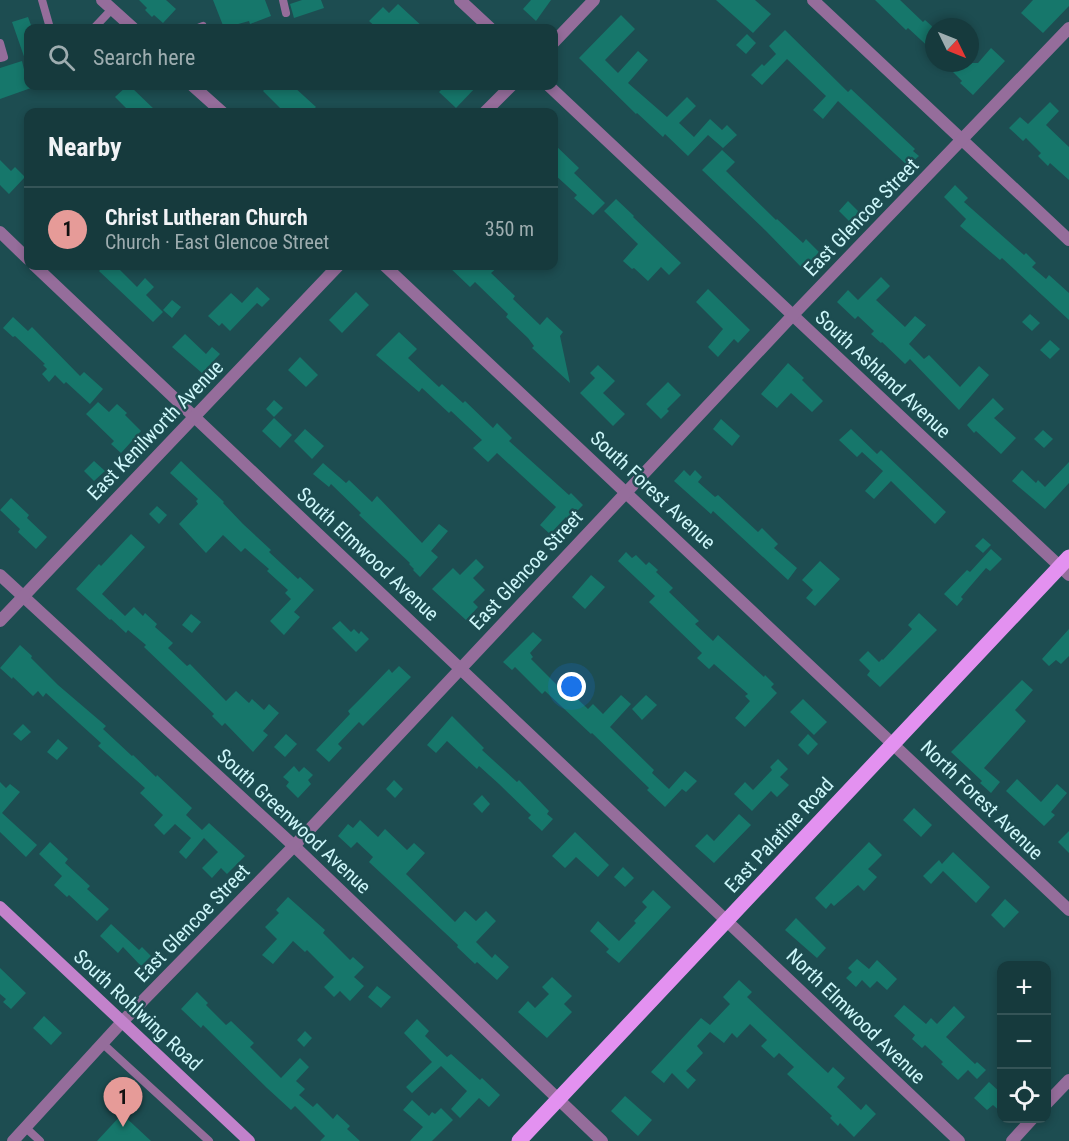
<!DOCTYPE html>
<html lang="en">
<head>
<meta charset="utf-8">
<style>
  :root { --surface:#163a3d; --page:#234548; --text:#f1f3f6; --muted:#9eadb0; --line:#355457; --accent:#e69b98 }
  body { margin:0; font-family:"Roboto Condensed",sans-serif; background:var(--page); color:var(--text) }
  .controls { position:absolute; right:18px; bottom:18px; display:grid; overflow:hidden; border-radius:12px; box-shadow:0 3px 9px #0003 }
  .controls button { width:54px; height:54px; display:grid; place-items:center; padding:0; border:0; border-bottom:2px solid var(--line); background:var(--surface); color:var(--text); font:30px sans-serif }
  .compass { position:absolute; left:925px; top:18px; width:54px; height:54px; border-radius:50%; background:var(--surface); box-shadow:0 3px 9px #0003; rotate:133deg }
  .you { position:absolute; left:572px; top:687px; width:21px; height:21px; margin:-15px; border:4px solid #fff; border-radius:50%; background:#1a73e8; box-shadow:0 0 0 9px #1a73e833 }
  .badge { display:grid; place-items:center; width:39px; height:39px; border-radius:50%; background:var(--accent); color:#111; font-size:20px; font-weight:700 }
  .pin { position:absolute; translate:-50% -50px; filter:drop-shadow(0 2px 3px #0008) }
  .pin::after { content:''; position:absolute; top:32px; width:21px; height:18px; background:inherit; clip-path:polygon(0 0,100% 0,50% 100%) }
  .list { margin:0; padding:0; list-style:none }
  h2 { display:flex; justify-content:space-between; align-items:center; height:78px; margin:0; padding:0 24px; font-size:26px }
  h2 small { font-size:20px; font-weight:400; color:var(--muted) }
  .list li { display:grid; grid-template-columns:39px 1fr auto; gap:18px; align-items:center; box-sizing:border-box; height:84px; padding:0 24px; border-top:2px solid var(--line) }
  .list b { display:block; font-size:22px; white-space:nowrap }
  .list p { margin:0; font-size:20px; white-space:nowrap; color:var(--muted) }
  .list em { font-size:20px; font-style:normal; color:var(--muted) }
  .icon { flex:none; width:33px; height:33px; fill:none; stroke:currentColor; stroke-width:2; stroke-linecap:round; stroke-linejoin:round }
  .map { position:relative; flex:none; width:1069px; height:1141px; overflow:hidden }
  .search { position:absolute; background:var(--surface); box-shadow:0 3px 9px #0003; left:24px; top:24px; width:534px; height:66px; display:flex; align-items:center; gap:15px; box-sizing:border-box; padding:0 21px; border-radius:12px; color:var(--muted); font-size:22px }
  .panel { position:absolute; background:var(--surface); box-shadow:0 3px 9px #0003; left:24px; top:108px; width:534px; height:162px; border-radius:12px }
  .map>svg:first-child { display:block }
  .building { fill:#16776b }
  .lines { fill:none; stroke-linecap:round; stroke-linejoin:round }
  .lane { stroke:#956d9b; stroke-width:8 }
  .street { stroke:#956d9b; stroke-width:12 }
  .secondary { stroke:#c282cb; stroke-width:12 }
  .primary { stroke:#e391f0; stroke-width:15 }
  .labels { text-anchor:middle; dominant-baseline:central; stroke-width:5; stroke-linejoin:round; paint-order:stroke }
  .street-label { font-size:20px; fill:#cdf7fa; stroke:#1d4d51 }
</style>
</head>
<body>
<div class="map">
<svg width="1069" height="1141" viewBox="0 0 1069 1141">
  <rect width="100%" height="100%" fill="#1d4d51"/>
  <g class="building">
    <path d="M139,0H166L176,9L163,23L154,15L152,17L145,10L147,8Z"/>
    <path d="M213,0H265L271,16L250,24L249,21L224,28Z"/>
    <path d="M302,0H321L324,8L294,18L290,4Z"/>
    <path d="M531,0H551L536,21L523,9Z"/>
    <path d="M716,0H755L771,14L753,33Z"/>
    <path d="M875,0H900L923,22L925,20L934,28V52L908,28L906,30Z"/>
    <path d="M1033,0H1069V6L1043,33L1021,13Z"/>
    <path d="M398,4L424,28H377L369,21L383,7L389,13Z"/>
    <path d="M621,15L635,29L605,60L618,73L638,51L648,60L628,83L667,117L687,97L696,106L679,123L694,137L710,119L722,130L727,125L737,135L723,148L708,135L688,156L665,134L663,137L637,113L636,114L579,58Z"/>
    <path d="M28,17L32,28H28V65H27L12,22Z"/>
    <path d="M785,30L848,92L851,89L915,149L913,151L919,156L908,166L838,101L823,119L813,110L826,96L787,59L762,85L751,75L762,64L764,66L776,54L769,46Z"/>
    <path d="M747,34L756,43L746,54L736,45Z"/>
    <path d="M991,48L1005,61L973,95L960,83L962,81L944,63H978Z"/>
    <path d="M22,61L28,86L31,88L0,99V68Z"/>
    <path d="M127,86H130L157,112H130L115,97Z"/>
    <path d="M268,86H293L316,107L310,112H284L263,91Z"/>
    <path d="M445,86H477L456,108L439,92Z"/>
    <path d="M1050,102L1059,111L1046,125L1069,147V180L1050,163L1048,166L1038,156L1041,153L1026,138L1023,141L1009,128L1020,117L1028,124Z"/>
    <path d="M554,144L579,168L574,173L605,203L593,215L574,198L577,195L554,174Z"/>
    <path d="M722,150L735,162L726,171L776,220L777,219L803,243L806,239L819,252L803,269L766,231L702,170Z"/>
    <path d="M0,160L11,171L15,167L25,177L9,194L0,185Z"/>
    <path d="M955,185L968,198L964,202L1024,255L1026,253L1036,263L1032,267L1046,279L1049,275L1069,293V320L1002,258L1000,260L960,226L966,219L944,197Z"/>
    <path d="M616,199L634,216L633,217L681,263L669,275L661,267L648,281L634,268L632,269L623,261L638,244L604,211Z"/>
    <path d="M848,201L859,212L849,221L839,211Z"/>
    <path d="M104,266H124L120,270L137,287L145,278L154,287L146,295L163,312L153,322L99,271Z"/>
    <path d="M448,266H499L491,273L515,296L513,299L540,325L547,317L563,332L560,336L570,383L532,348L534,346L528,338L506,317L508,314L475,282L470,287Z"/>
    <path d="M881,277L890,286L876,300L905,327L915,316L926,325L909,344L924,359L929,355L960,387L979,366L989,375L959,410L910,359L905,364L882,342L881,343L871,334L874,331L858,316L855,319L837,302L848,290L858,300Z"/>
    <path d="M257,287L270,299L262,307L257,303L230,331L222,323L219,326L208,316L231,293L242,303Z"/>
    <path d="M708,289L750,330L738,343L734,339L718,357L708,347L723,329L696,302Z"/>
    <path d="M356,292L369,305L342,333L329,320Z"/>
    <path d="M172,300L181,307L172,318L163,310Z"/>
    <path d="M1030,314L1040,323L1032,331L1022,322Z"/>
    <path d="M13,317L28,331L32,327L80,376L84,372L103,389L90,404L66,382L64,384L55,375L49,382L42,374L47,369L43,365L45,364L15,336L13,337L3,328Z"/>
    <path d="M399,332L417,349L408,358L439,387L442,384L463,403L465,401L493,428L497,423L512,438L509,441L569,495L571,493L583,505L568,520L566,517L550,534L540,525L556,507L497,453L488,462L473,448L482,440L451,411L449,413L422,388L419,392L376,355Z"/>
    <path d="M185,334L206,354L212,347L220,354L202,373L172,347Z"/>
    <path d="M1050,340L1060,349L1050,359L1040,350Z"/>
    <path d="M300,357L318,375L306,387L288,370Z"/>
    <path d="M788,363L804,378L802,380L823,401L812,412L791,393L777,408L761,394Z"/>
    <path d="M598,365L615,381L603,393L625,414L613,426L580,393L595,378L590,373Z"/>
    <path d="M668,382L681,395L667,409L669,411L661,419L646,404Z"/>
    <path d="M993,398L1004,409L994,418L1016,438L1001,454L976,431L974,433L967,425Z"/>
    <path d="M274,400L283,408L274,417L266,409Z"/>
    <path d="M98,402L109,412L117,404L127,413L125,415L141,431L121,453L111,444L114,441L86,414Z"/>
    <path d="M274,418L292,435L280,448L262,431Z"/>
    <path d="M721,419L740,436L732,446L713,429Z"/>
    <path d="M305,429L324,446L312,459L294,441Z"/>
    <path d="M851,429L877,454L881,450L946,512L935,524L891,481L874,499L865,491L883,471L862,452L857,457L839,440Z"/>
    <path d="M1043,430L1053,439L1044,448L1034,439Z"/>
    <path d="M94,461L105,471L94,481L84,471Z"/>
    <path d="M181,461L224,502L223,503L243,524L271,550L269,552L298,579L300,577L314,590L294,612L300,617L284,635L270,621L291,599L285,593L288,590L267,571L269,569L245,548L241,552L223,535L206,553L179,524L198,504L196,501L198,499L170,473Z"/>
    <path d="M1069,462V483L1045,509L1012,481L1022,470L1036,483L1038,480L1045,487Z"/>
    <path d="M323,463L346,483L349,480L372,502L377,496L422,543L439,524L448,531L431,551L438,557L420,577L413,570L414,569L409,564L410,563L359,515L361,513L331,484L329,487L313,474Z"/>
    <path d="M684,470L690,476L695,470L702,477L698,482L715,497L718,495L758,532L762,528L778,544L774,548L797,568L788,580L713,511L711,514L674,481Z"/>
    <path d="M11,498L29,515L27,518L47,537L36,549L18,532L20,529L0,510Z"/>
    <path d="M157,506L167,515L159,524L149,514Z"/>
    <path d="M131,534L145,547L102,594L125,616L134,607L143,616L145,613L157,624L155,627L173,643L168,648L187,666L190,664L226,701L236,691L249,703L252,699L264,710L269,704L279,713L263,731L268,735L253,752L225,723L222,726L212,716L214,714L144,647L146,645L128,630L126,633L111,619L110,620L76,589L99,564L101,566Z"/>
    <path d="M983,538L991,545L983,553L975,546Z"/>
    <path d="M991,549L1002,559L990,571L986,568L961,597L963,599L957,606L944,594L967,570L970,572Z"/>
    <path d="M626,552L632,558L636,555L646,565L649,562L658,570L656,572L673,588L669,592L699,621L695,624L713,641L718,635L764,677L765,675L774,684L771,687L777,693L745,727L735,718L750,701L745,696L748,694L714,664L709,669L697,658L702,653L649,602L655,596L618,561Z"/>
    <path d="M476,559L484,567L473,578L485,590L473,602L478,607L466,620L432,589L453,568L460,575Z"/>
    <path d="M820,561L840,579L815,606L806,598L813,590L802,580Z"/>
    <path d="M591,575L605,587L585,609L572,597Z"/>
    <path d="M919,613L937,630L880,687L867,675L870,671L859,660L868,651L879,662L882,659L883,660L912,629L908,625Z"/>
    <path d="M191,614L201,622L192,633L182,625Z"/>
    <path d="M340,621L351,632L354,629L359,634L361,631L369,639L356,652L332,628Z"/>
    <path d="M1069,629V656L1061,664L1056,660L1049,666L1042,659Z"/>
    <path d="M533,632L542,640L530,653L533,657L531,659L562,690L565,687L588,709L593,704L603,714L621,695L631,704L610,727L654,770L652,773L669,789L685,771L697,781L686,792L682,789L665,807L647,790L649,788L592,733L591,734L545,691L542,694L515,667L512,670L503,662Z"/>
    <path d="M20,645L32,656L31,658L58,685L106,726L103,729L132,756L133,755L156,777L157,775L192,808L186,815L202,830L209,823L245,856L227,874L221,868L212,878L202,868L218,852L204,838L186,859L179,852L191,838L175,824L164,835L154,825L163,815L140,793L145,788L98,746L101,743L46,693L43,697L38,691L33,696L13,677L12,679L0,668Z"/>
    <path d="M399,666L411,677L363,726L359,722L338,744L342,748L329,762L316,750L350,714L348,711L364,695L389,669L392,673Z"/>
    <path d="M1022,680L1033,690L1015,710L1026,721L984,768L1000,782L991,793L980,783L982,781L951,752Z"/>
    <path d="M646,695L657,705L642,720L632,709Z"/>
    <path d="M803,699L827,722L814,735L790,712Z"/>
    <path d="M452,716L484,748L482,750L517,782L519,780L549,811L547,814L553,819L542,831L528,818L531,815L499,784L479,766L477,769L447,741L436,753L427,745Z"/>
    <path d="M23,724L31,732L21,741L13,734Z"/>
    <path d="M286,734L297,744L285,757L274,747Z"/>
    <path d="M808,734L818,744L808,755L798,745Z"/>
    <path d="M58,739L68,748L57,760L47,752Z"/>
    <path d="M778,759L788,769L780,777L789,785L777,797L771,791L752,811L734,794L745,782L753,790L772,770L770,767Z"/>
    <path d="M294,766L299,772L304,767L313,775L308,780L311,784L298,798L286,786L289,782L283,777Z"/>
    <path d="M1017,779L1041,802L1057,784L1067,793L1051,812L1055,815L1044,826L1006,791Z"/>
    <path d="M394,780L403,789L395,798L386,789Z"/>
    <path d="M0,782L6,788L10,784L20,792L2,813L37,845L26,857L0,832Z"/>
    <path d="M482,795L490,804L482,813L473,804Z"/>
    <path d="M914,808L932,825L921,837L903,820Z"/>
    <path d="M739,814L751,825L714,863L695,846L707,834L714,841Z"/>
    <path d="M360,820L378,837L385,829L407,850L414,843L425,853L406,874L455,922L465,911L476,921L486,911L496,921L476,942L492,958L495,954L509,967L497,980L477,962L475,964L457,947L458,945L369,862L373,857L357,842L351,848L338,836L348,824L353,828Z"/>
    <path d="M1069,831V853L1058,842Z"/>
    <path d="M575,832L609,865L598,877L576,857L565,868L552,856Z"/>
    <path d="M50,842L68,859L65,863L90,886L87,889L109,909L97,921L69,895L67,897L54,885L62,876L39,854Z"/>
    <path d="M869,842L882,855L868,869L877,877L864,891L858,885L834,906L831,903L826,909L815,898Z"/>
    <path d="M953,852L990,887L976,903L943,871L931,884L923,876L939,860L942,864Z"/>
    <path d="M623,867L634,878L625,887L614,877Z"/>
    <path d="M653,890L671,907L619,963L606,952L609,949L590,931L598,921L619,941L636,923L634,921L647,907L642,902Z"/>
    <path d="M288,897L325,930L323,933L350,960L353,957L364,967L354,977L364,986L350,1001L340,991L334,997L324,987L334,977L307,950L305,952L293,941L273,964L262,955L277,939L265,927L279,913L276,910Z"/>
    <path d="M1005,899L1019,912L1004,928L991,915Z"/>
    <path d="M796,918L826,948L817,958L785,930Z"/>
    <path d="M111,924L139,950L142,947L151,956L141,966L123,947L118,953L100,936Z"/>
    <path d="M857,959L869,969L877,960L897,979L887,990L877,981L870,988L862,980L856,987L846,978L852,972L848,968Z"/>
    <path d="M0,968L26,993L11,1009L3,1002L6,999L0,994Z"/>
    <path d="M552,977L572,996L564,1004L572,1012L547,1038L518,1012L528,1001L535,1008L549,994L542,987Z"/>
    <path d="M739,980L752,992L747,997L800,1047L828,1073L833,1067L845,1078L837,1087L861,1110L866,1104L876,1114L854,1137L840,1123L838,1126L830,1118L832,1116L787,1074L794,1067L779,1053L774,1058L761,1046L767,1040L750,1024L737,1038L732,1033L724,1043L710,1032L697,1046L703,1053L686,1071L696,1080L688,1089L672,1073L664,1083L651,1072L701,1018L710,1025L730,1004L723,997Z"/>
    <path d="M377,986L391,997L381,1008L368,997Z"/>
    <path d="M197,992L208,1003L206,1005L226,1025L231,1021L254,1043L250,1047L281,1078L300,1058L309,1067L296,1081L305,1089L299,1095L313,1107L317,1103L333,1119L337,1114L350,1126L347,1129L360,1141H320L325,1136L295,1106L291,1110L267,1088L203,1025L201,1028L181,1009Z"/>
    <path d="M904,1005L926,1024L931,1018L937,1024L954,1006L965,1017L946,1037L975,1064L977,1062L986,1070L977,1079L968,1070L958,1080L941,1064L943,1062L925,1045L922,1048L912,1039L915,1035L894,1016Z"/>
    <path d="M44,1016L62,1033L51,1045L33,1028Z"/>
    <path d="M417,1019L429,1031L425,1036L447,1057L451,1054L480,1080L482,1078L500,1095L489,1107L479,1098L460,1118L451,1109L467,1091L441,1066L412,1093L406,1087L432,1062L404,1033Z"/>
    <path d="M305,1031L312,1038L304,1047L297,1040Z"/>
    <path d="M989,1082L1002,1094V1113L993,1105L987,1110L974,1098Z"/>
    <path d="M625,1096L652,1120L638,1136L611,1111Z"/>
    <path d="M412,1100L429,1116L432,1112L435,1114L441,1108L453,1120L432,1141H410L423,1127L403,1110Z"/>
    <path d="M122,1114L151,1141H97Z"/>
  </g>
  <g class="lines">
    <g class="lane">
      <path d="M42,0L50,28"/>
      <path d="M283,0L286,13"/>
      <path d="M94,28L112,9"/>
      <path d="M198,28L203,26"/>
      <path d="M0,43L4,57L0,58"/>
      <path d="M102,1043L209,1141"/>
      <path d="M26,1128L40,1141"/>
    </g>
    <g class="street">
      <path d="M102,0L133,28"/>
      <path d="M460,0L490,28"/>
      <path d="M813,0L1069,240"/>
      <path d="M554,42L594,0"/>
      <path d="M193,86L222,112"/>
      <path d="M549,86L1069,575"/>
      <path d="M485,112L511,86"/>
      <path d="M0,232L28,259"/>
      <path d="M35,266L959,1141"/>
      <path d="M385,266L1069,910"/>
      <path d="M0,575L294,846L602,1141"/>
      <path d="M0,621L338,266"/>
      <path d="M1046,1104L1069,1080"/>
      <path d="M13,1141L122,1022L294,846L792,316L1069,28"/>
      <path d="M1012,1141L1033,1118"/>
    </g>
    <path class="secondary" d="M0,907L249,1141"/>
    <path class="primary" d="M519,1141L1069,557"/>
  </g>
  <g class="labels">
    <g class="street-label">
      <text transform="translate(861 217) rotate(-46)">East Glencoe Street</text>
      <text transform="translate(883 374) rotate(43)">South Ashland Avenue</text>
      <text transform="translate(155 430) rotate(-46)">East Kenilworth Avenue</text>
      <text transform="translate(653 490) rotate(43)">South Forest Avenue</text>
      <text transform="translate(368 554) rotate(43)">South Elmwood Avenue</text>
      <text transform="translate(526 570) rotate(-47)">East Glencoe Street</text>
      <text transform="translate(982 800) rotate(44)">North Forest Avenue</text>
      <text transform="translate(294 821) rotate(43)">South Greenwood Avenue</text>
      <text transform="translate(779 835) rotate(-47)">East Palatine Road</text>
      <text transform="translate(192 923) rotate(-46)">East Glencoe Street</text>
      <text transform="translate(138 1010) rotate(43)">South Rohlwing Road</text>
      <text transform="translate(856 1016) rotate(44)">North Elmwood Avenue</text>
    </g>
  </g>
</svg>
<div class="controls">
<button>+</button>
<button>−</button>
<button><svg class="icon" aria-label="locate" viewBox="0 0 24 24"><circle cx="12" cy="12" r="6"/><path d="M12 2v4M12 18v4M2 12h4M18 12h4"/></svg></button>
</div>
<svg class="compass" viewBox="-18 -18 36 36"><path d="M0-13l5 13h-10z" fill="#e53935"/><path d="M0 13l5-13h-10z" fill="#9eadb0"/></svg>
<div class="you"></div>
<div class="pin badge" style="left:123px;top:1127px">1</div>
<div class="search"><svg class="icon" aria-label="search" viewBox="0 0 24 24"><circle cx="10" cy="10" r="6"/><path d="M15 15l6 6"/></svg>Search here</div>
<section class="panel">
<h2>Nearby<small></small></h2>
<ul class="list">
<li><span class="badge">1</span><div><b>Christ Lutheran Church</b><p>Church · East Glencoe Street</p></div><em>350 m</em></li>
</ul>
</section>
</div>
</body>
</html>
